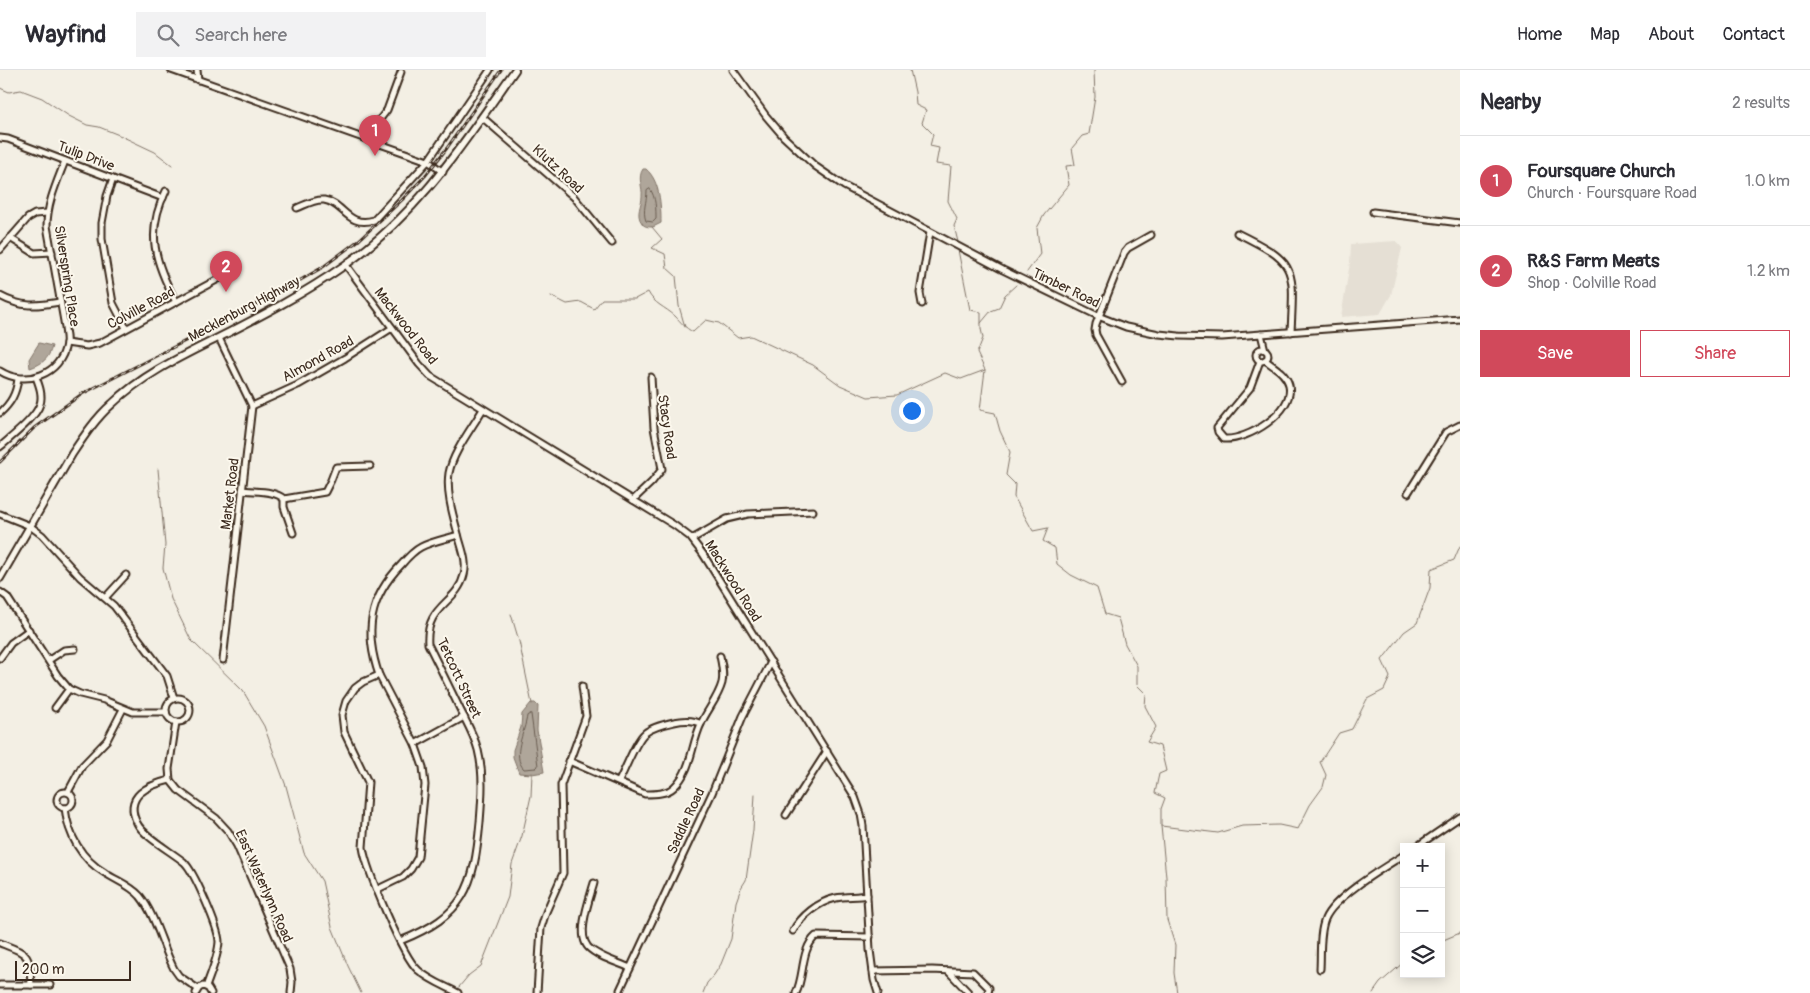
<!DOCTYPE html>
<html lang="en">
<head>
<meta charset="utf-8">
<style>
  :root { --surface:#fff; --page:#f2f2f3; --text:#2b2b33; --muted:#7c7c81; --line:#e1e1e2; --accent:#d1495b }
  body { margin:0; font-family:Pangolin,sans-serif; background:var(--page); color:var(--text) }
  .controls { position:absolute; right:15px; bottom:15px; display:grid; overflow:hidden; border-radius:0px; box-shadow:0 2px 12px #0003 }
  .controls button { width:45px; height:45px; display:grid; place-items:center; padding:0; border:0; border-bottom:1px solid var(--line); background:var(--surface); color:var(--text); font:25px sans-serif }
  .scale { position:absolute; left:15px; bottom:12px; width:116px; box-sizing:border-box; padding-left:5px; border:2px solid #3b2a1e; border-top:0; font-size:14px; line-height:18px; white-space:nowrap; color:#3b2a1e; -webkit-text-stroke:4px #fbf7ec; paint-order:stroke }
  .you { position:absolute; left:911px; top:340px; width:18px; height:18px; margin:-12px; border:4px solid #fff; border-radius:50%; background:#1a73e8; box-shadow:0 0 0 8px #1a73e833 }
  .badge { display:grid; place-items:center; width:32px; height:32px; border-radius:50%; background:var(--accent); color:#fff; font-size:16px; font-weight:700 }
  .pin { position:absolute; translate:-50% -41px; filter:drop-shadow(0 1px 2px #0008) }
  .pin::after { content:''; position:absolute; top:26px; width:18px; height:15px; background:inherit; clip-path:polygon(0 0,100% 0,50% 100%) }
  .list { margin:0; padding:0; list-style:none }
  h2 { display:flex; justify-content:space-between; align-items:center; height:65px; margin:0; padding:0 20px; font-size:21px }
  h2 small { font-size:16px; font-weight:400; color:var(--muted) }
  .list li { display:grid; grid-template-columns:32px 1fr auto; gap:15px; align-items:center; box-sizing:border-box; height:90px; padding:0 20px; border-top:1px solid var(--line) }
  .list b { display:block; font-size:19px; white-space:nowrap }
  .list p { margin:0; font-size:16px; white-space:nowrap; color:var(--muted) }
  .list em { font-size:16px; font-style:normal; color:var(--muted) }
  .actions { display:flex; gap:10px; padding:15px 20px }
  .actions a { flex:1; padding:11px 0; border:1px solid var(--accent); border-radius:0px; text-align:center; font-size:18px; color:var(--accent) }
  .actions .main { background:var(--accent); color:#fff }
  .icon { flex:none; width:28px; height:28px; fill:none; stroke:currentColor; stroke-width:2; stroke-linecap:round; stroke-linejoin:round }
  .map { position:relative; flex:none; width:1460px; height:923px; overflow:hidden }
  header { display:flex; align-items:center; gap:30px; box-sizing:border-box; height:70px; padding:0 25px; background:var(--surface); border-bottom:1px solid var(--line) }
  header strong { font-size:24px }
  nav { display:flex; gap:28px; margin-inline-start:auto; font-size:18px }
  .search { width:350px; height:45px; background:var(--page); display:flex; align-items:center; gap:12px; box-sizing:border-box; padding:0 18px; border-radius:0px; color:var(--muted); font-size:19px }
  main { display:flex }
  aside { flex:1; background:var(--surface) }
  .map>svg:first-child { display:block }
  .built { fill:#e5dfd4 }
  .water { fill:#afa69a; stroke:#817468 }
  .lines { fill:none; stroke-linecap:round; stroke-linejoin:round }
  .shore { stroke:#695c50; stroke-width:1 }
  .stream { stroke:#817468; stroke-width:1 }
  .minor-casing { stroke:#3b2a1e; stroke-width:9 }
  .major-casing { stroke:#3b2a1e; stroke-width:10 }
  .minor { stroke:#fbf7ec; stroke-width:5 }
  .major { stroke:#fbf7ec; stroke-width:6 }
  .rail-casing { stroke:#3b2a1e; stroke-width:3 }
  .rail { stroke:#fbf7ec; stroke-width:1; stroke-dasharray:4; stroke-linecap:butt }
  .labels { text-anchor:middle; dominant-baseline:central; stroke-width:4; stroke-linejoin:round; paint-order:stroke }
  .street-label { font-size:14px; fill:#3b2a1e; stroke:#fbf7ec }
</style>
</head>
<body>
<header>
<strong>Wayfind</strong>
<div class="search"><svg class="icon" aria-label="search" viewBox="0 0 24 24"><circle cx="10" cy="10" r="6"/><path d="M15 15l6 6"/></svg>Search here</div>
<nav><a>Home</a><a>Map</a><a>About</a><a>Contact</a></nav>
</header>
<main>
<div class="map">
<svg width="1460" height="923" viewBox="0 0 1460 923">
  <rect width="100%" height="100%" fill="#f3efe4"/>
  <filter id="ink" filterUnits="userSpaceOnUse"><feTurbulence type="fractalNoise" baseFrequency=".02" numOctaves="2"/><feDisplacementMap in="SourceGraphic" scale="10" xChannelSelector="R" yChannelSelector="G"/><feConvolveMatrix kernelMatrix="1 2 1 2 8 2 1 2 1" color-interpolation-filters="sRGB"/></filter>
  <g filter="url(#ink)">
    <path class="built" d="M1396,171L1402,178L1391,225L1380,244L1341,247L1350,193L1351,174Z"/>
    <g class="water">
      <path d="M643,99H646C660,111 661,135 661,153L653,157C649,157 644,157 642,153C635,144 642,135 642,126C643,117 637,108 643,99Z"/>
      <path d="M39,273L52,276C49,289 42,294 30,298L29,289Z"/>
      <path d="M531,633H535L538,636L537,660L544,702L532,704L519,703L513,687V680L521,657L522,644Z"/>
    </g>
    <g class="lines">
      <g class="shore">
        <path d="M650,119C656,127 656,140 656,149L653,152L646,151C642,140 647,132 647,121Z"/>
        <path d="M531,644L538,696L536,698L524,699C511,686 525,662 527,646Z"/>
      </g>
      <g class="stream">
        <path d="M910,0L915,22L916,35L926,40L922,53L933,64L930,76L939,78L936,94L951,96L948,131L957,149L954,156L958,172"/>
        <path d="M0,18L9,22L21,20L42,28L69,46L87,55L99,57L119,65L155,82L172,95"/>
        <path d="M652,157L662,169L652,178L665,184L667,198L676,206L679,236L685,257"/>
        <path d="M958,180L970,240L981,242V259L983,268L977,283L985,300L980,340L995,343L1000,361L1010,382L1006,405L1015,414L1014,427L1033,461L1048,458L1043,471L1055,478L1057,494L1071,505L1097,518L1105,544L1118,548L1125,574L1137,596V615L1146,624L1145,636L1156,657L1147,672L1160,676L1166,701L1159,704L1155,723L1165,728L1161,739V756L1166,807L1167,850L1175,875L1174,903L1177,923"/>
        <path d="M1027,202L1040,184L1037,158L1044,145L1069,115L1066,96L1075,95L1072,78L1082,66L1089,64L1095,27L1094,0"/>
        <path d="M551,226L567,234L581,232L594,239L602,229H635L648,222C654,234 665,237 675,246C681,252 685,258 693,262L706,250L719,253L738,268L751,266L813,295L840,315L868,327L897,325L945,303L961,309L985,300"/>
        <path d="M981,253L991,241L999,238L1005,225L1016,215"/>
        <path d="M158,399L165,475L163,498L171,529L191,570L243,621L264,656L286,716L304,783L322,811L332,857L348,896L361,923"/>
        <path d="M511,544L519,571L532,634"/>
        <path d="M1161,756L1218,763L1242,756L1279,755L1298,759L1310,735L1323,717L1326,705L1320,692L1339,663L1352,659L1367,629L1384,620L1390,607L1382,590L1404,562L1417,553L1430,518L1431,499L1454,490L1460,476"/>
        <path d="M1441,871L1460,863"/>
        <path d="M459,917L469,905L481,896L508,827L512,794L522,766L531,726L532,703"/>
        <path d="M703,923L707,913L714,905L721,894L731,869L736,832L741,818L746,810L753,760L755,724"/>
        <path d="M1373,923L1380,913L1404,892"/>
      </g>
      <defs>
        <g id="minor">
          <path d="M171,0L428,91L443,102"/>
          <path d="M197,0L198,10"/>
          <path d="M733,0L766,46L784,67L815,96L844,116L1003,200L1098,246L1126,257L1159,264L1179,266L1222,267L1460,249"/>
          <path d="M482,47L574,127L612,173"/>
          <path d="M0,68L8,69L163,128"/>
          <path d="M368,69L371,61L387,40L401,2"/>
          <path d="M113,109L107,126L102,153V169L113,233L126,258"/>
          <path d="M166,121C145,162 155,193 176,232"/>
          <path d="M297,138C305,135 314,129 324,130C344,133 347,158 374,150L428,91L490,0"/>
          <path d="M1373,142L1460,153"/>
          <path d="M1237,163C1298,193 1294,197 1291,262"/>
          <path d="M10,168L34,183L52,182"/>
          <path d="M0,180L28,148L35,144L47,143"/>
          <path d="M346,195L419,294L430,306L674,455L690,467L703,484L855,727L861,744L863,756L870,880L874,910L878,923"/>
          <path d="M0,226C22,238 37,236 60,232"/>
          <path d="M922,234L920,223L930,162"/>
          <path d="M1261,264L1265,280"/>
          <path d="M219,268L252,336L223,590"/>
          <path d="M66,273L87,276L100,273L222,207"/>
          <circle cx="1262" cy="285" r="6"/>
          <path d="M1260,291L1250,318L1217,358L1218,362L1224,369C1247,371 1295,342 1289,315C1286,303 1274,297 1265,290"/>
          <path d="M0,301C25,317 62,305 66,273C67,268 65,262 65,257L47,156C47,133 57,112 65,91"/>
          <path d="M1122,312L1096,265L1095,260L1096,254L1124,183L1128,178L1151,165"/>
          <path d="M252,336L298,315L345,288L392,258"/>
          <path d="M0,343C11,333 16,324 18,309"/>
          <path d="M0,377C11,367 36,348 40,334C43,325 39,315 36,307"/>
          <path d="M242,420C254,422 275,420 284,429L325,422L331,410L336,397L370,396"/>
          <path d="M1408,423L1446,362L1460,355"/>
          <path d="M284,429V437L293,463"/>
          <path d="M633,430L652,412L662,399L654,358L651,307"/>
          <path d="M0,444L30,456L42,465L80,507L114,536L167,606L174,628"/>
          <path d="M692,469L727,449L748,444L813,441"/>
          <path d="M0,522L7,527L58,606L69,619L80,624L104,630L133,642H166"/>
          <path d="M105,528L126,505"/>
          <path d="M0,588L11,573L29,560"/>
          <path d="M49,590L64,580L75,579"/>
          <path d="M379,605C364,562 369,528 401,495C407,488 413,481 421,477C433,471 446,469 458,465"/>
          <circle cx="178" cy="640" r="12"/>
          <path d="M55,638L69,619"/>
          <path d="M176,652L169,699L170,710L178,720L216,748L228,761L237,776L290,899L292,912L291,923"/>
          <path d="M415,674L464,647"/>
          <path d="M569,691L645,724C655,724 667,724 674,717C692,700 691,675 701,654C707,640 718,628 722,613C724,604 722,595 720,586"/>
          <path d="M170,710C149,715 123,725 137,753C143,766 172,782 184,792C194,801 219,859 219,872C218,887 211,903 206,917"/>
          <path d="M619,711C625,700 636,670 645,663C652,657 665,654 674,652C683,650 693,649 701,654"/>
          <path d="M68,722L82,696L107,670L123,639"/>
          <circle cx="65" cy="730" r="8"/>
          <path d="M65,738C68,765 81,789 105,803C117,811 130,815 140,826C155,844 163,878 174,899L179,906L198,919"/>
          <path d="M786,745L827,681"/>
          <path d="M1416,777L1460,747"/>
          <path d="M594,813C590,828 576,864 588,877C598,887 617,892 630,898"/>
          <path d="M378,819L403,807L411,799L418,787L425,715L423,697L415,674L379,605L363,612L355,618L346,631L342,645L344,662L368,712L363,777C366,799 403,887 418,900C429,910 445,916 458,923"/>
          <path d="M793,861C801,846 818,832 836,828C846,826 857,827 867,825"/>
          <path d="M400,871C465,845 474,818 480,752C482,727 484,704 478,680C474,664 465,650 458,635C448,614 438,594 428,574C425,535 457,534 464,505C468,491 461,477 458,464C453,445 446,423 449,403C453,382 472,358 483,339"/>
          <path d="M0,873C30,885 29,883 31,915"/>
          <path d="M1320,899C1321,883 1319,864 1325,849C1334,827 1383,798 1404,785"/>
          <path d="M873,901L932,900L973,902L989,918L988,923"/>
          <path d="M948,901L969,923"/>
          <path d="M0,915H50"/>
          <path d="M620,920L712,723L743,646L771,592"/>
          <path d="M196,923L199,918L203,916L208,918L211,923"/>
          <path d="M537,923L541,858L546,842L563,803L561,715L586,646L582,616"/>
          <path d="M796,923C805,905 800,880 816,866L870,867"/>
        </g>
        <path id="major" d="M0,508L72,384C84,366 96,348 112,334C141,306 178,288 214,270C259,247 304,224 345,195C420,142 463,74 515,0"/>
      </defs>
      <use href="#minor" class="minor-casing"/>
      <use href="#major" class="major-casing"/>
      <use href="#minor" class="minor"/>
      <use href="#major" class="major"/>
      <defs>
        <path id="rail" d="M0,392L34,358L82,324L273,226L323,197L359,170L402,130L425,106L447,78L501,0"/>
      </defs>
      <use href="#rail" class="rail-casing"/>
      <use href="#rail" class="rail"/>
    </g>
  </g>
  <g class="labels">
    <g class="street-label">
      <text transform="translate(86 86) rotate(21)">Tulip Drive</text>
      <text transform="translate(558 99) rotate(43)">Klutz Road</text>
      <text transform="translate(67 206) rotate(81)">Silverspring Place</text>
      <text transform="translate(1066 218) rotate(26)">Timber Road</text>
      <text transform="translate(141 238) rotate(-28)">Colville Road</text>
      <text transform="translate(244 239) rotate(-28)">Mecklenburg Highway</text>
      <text transform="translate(406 256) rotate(52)">Mackwood Road</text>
      <text transform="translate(318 289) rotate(-29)">Almond Road</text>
      <text transform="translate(667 357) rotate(82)">Stacy Road</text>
      <text transform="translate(230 424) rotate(-83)">Market Road</text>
      <text transform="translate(733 511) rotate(58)">Mackwood Road</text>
      <text transform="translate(459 608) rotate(65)">Tetcott Street</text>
      <text transform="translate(686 751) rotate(-65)">Saddle Road</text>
      <text transform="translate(264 816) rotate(66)">East Waterlynn Road</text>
    </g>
  </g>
</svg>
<div class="controls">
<button>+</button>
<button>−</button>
<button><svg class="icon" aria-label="layers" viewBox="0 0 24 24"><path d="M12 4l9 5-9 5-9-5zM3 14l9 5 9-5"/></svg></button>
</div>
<div class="scale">200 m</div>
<div class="you"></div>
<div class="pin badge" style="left:375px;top:86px">1</div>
<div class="pin badge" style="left:226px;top:222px">2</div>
</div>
<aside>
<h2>Nearby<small>2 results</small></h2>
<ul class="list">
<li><span class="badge">1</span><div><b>Foursquare Church</b><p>Church · Foursquare Road</p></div><em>1.0 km</em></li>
<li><span class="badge">2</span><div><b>R&amp;S Farm Meats</b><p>Shop · Colville Road</p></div><em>1.2 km</em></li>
</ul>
<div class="actions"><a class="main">Save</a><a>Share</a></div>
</aside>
</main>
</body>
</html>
